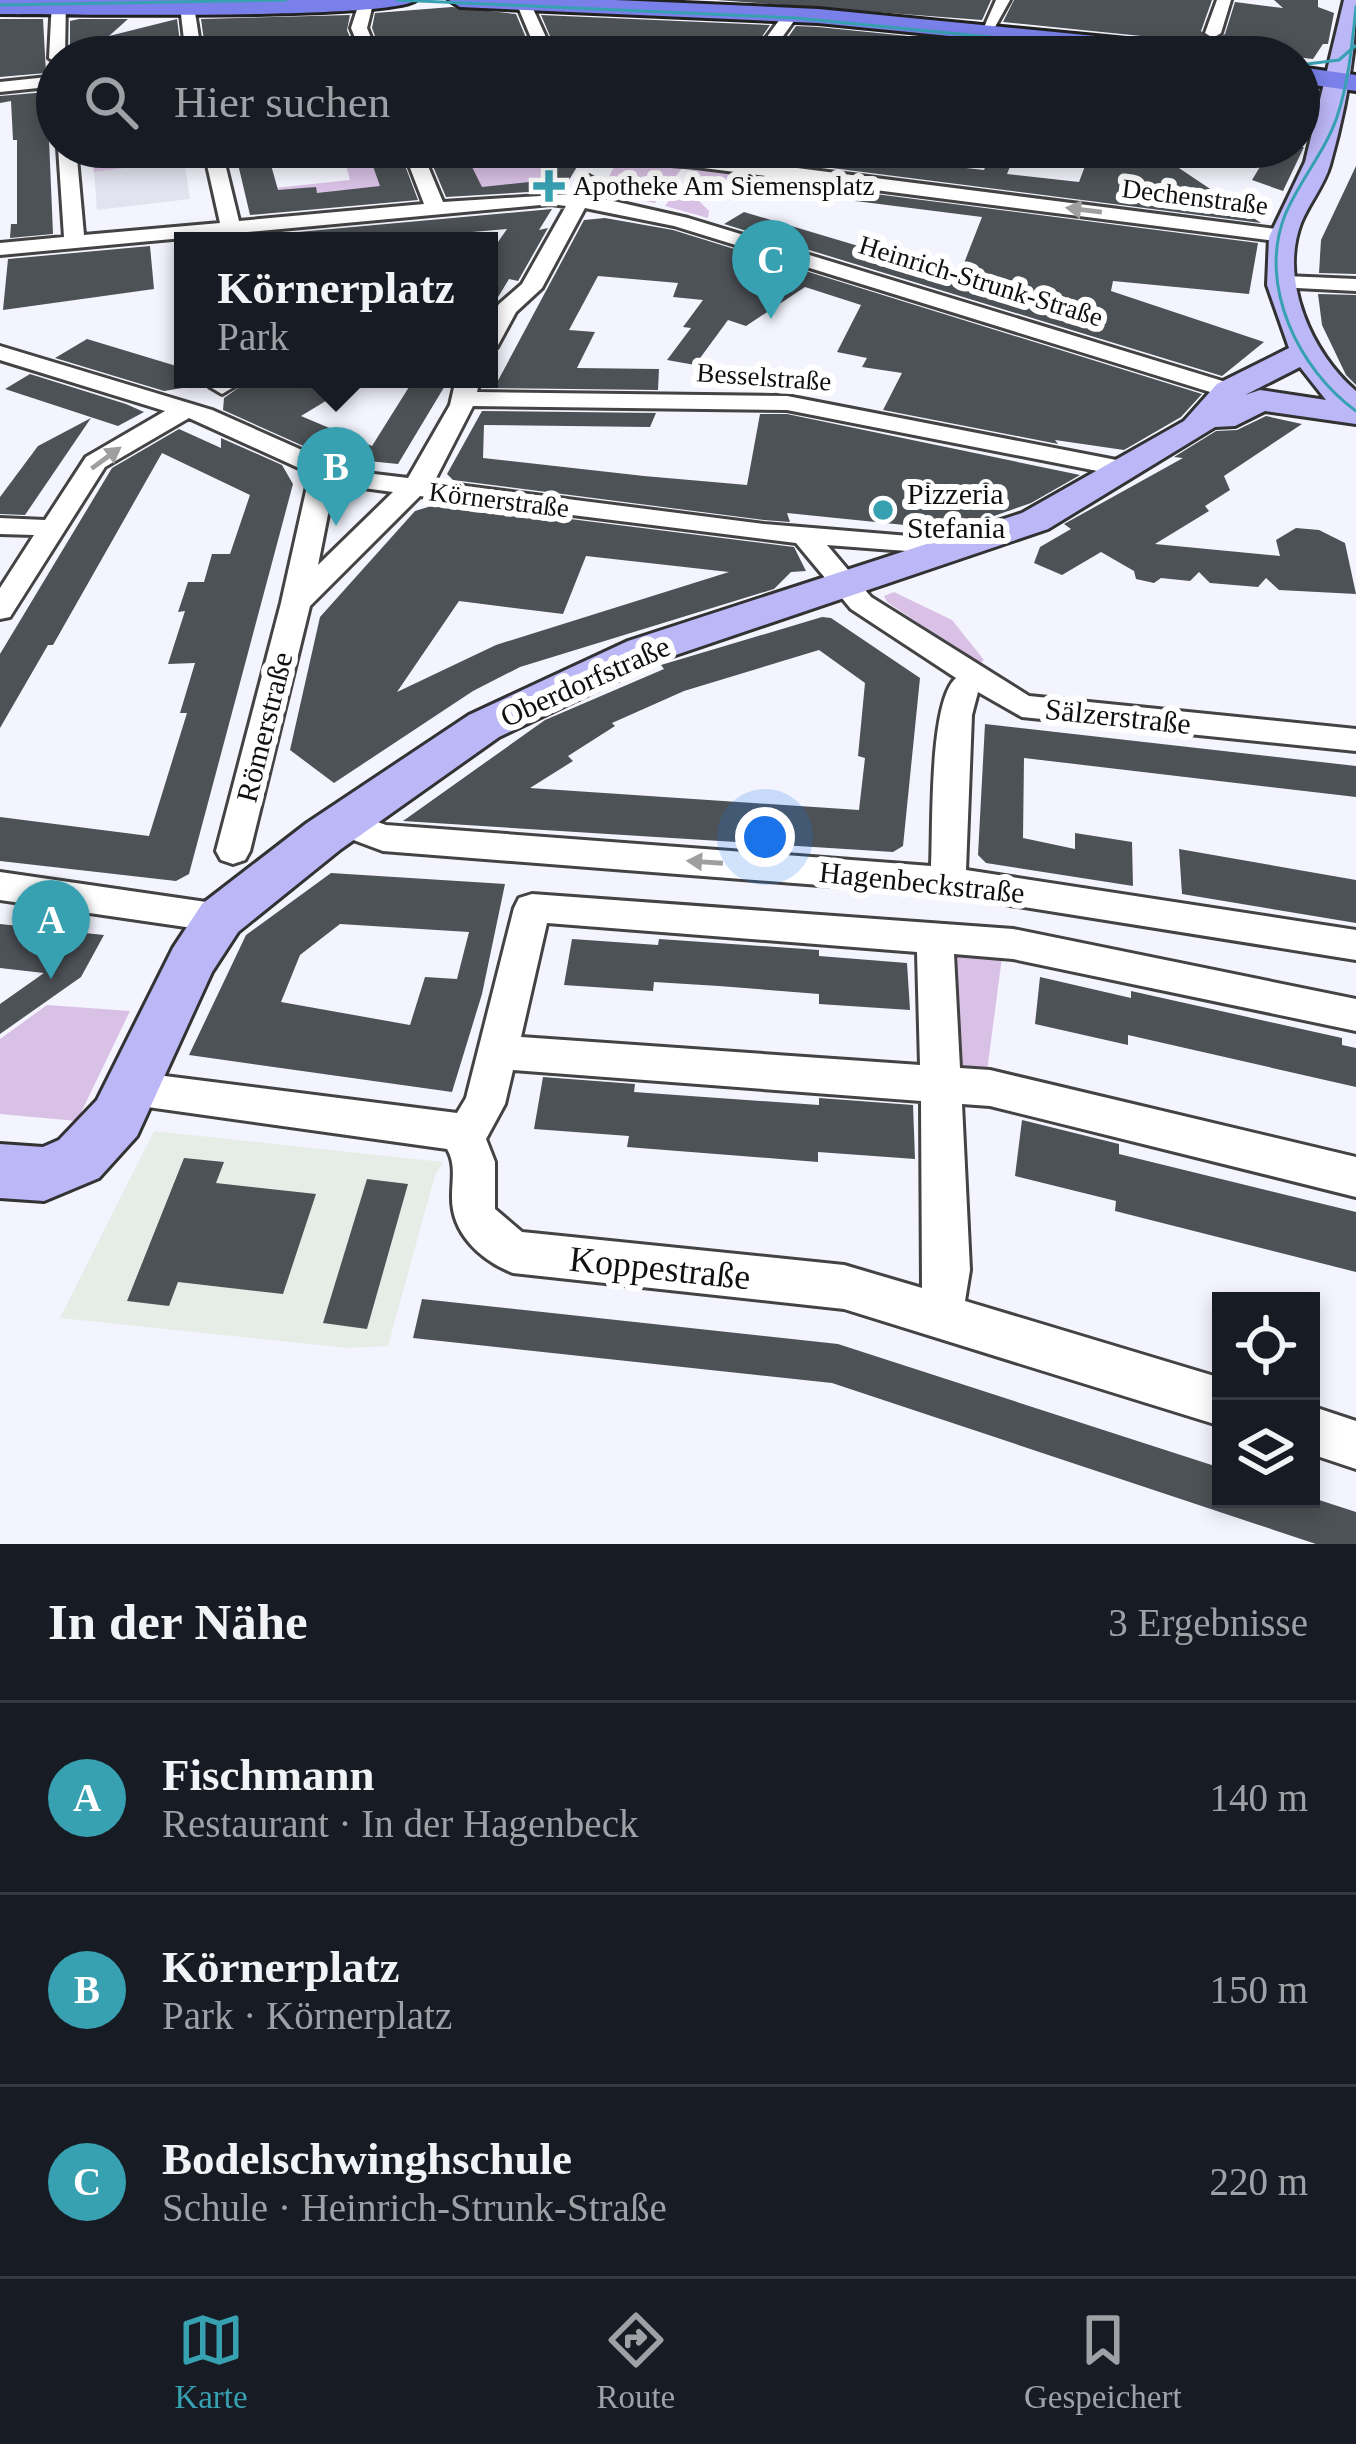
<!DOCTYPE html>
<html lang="de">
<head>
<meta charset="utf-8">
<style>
  :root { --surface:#171b24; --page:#20242c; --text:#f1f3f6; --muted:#9ea1a6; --line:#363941; --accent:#37a0b1 }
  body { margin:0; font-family:"Times New Roman",serif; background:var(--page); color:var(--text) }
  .controls { position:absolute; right:36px; bottom:36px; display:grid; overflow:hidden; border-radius:0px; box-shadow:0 6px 18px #0003 }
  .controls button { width:108px; height:108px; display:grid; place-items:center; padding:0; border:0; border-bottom:3px solid var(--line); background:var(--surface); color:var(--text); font:60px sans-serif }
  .you { position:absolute; left:765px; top:837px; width:42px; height:42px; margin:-30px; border:9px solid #fff; border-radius:50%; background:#1a73e8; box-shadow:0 0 0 18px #1a73e833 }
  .badge { display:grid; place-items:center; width:78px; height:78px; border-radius:50%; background:var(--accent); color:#fff; font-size:39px; font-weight:700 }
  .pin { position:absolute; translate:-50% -99px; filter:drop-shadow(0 3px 6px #0008) }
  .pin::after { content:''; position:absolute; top:63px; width:42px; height:36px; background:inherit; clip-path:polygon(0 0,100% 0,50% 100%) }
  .popup { position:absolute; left:174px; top:232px; width:324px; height:156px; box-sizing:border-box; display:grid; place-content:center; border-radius:0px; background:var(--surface); filter:drop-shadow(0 3px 9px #0005); font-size:39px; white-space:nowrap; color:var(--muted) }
  .popup b { font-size:45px; color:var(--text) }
  .popup::after { content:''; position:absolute; left:50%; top:100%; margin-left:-24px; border:24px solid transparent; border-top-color:var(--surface) }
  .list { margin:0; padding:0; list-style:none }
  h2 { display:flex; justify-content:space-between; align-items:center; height:156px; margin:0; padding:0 48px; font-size:51px }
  h2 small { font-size:39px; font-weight:400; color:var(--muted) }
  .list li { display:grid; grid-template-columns:78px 1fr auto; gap:36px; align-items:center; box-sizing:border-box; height:192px; padding:0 48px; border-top:3px solid var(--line) }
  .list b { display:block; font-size:45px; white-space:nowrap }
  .list p { margin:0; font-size:39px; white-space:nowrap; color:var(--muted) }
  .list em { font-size:39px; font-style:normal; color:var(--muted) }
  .icon { flex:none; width:66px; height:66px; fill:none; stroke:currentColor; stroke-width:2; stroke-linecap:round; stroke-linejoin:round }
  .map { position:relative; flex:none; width:1356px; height:1544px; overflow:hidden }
  .search { position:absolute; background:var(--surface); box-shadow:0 6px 18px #0003; left:36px; right:36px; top:36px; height:132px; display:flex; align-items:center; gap:30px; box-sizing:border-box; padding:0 42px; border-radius:66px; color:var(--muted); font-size:45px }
  .sheet { height:732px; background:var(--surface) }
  nav { display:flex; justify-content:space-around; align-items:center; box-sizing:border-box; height:168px; border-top:3px solid var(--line); background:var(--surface); font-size:33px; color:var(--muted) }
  nav a { display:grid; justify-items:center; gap:6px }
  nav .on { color:var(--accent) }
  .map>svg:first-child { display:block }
  .industrial { fill:#e6ede6 }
  .green { fill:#d9c1e5 }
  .plaza { fill:#e2e3ef }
  .building { fill:#4d5257; fill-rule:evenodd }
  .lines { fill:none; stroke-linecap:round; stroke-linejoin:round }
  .street-casing { stroke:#434343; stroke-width:6 }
  .secondary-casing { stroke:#323232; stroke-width:6 }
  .primary-casing { stroke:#212121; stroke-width:6 }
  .street { fill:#fff; fill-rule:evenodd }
  .secondary { fill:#bcb7f6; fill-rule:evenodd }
  .primary { fill:#7980e9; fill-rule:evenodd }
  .tram { stroke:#37a0b1; stroke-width:3 }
  .oneway { fill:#9f9f9f }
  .poi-dot { fill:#37a0b1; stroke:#fff; stroke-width:4.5 }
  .labels { text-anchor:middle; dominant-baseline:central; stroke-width:12; stroke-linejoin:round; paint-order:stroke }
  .far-poi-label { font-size:27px; fill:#101010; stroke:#fff; text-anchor:start }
  .far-street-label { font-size:27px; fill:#101010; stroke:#fff }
  .poi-label { font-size:30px; fill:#101010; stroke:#fff; text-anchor:start }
  .street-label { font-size:30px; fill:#101010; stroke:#fff }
  .near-street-label { font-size:36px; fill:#101010; stroke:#fff }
</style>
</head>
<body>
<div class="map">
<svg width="1356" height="1544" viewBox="0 0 1356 1544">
  <rect width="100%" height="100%" fill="#f4f4fe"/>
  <path class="industrial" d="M154,1131L443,1162L435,1175L388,1346L348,1348L60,1318Z"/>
  <g class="green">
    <path d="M91,147H193V151C164,171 129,167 94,172Z"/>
    <path d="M341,147H366L381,188L333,191L318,201L315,187L277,195L275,188L350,180Z"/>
    <path d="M462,147H516L518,155L555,152V156L538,182L480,188Z"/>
    <path d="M615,165L624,163L683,167L655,203L601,192Z"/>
    <path d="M693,168L785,178V181L702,183L693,195L709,211L708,218L665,206Z"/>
    <path d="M894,592L952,620L984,660L979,664L887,602L884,596Z"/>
    <path d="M947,953L1002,957L986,1079L961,1071L951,1061Z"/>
    <path d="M47,1005L130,1011L77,1121L0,1114V1039Z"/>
  </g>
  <path class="plaza" d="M184,160L190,199L97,210L94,172Z"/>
  <g class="building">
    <path d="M717,0H991L982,20Z"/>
    <path d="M1014,0H1212L1201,31L1211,42L1225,34L1235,2L1283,8L1274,0H1318V7L1334,13L1328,44H1323L1313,59L1252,52L1240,46L1003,22Z"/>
    <path d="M452,7L516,14L534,57H510L507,50L383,57L372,28L375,13Z"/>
    <path d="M350,15L347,30L358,57H212L210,47L205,48L201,19Z"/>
    <path d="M541,15L770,25L748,57H658V51L559,57Z"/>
    <path d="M0,19H43L46,73L0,77Z"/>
    <path d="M79,19H128L109,36L177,19L181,50L70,57V21Z"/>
    <path d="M796,26L818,27L1118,57H1048L993,51L994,57H774Z"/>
    <path d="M47,92L53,234L10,238L11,224H17V140H13L11,101L0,103V96Z"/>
    <path d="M234,147H266L278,190L316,187L317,193L380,186L366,147H398L418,200L250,215Z"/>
    <path d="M425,147H462L482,187L539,181L554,158L548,147H589L563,190L446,197Z"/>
    <path d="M994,147H1018L1007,174L1079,182L1091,150L1164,158L1261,223L816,166L822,154H840L984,170Z"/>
    <path d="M1272,147H1304L1283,191L1252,180Z"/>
    <path d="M1356,166V274L1319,273L1321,240Z"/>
    <path d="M805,185L1258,243L1249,294L1113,281L1111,291L1264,342L1222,376L724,224L744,212L959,276L982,217L800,194Z"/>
    <path d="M552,209L539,230L548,228L518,281L509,279L489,312V255L507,229L367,241H256L254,236Z"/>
    <path d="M605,218L673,230L1202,394L1181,417L1124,450L1055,440L1058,444L883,410L902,373L862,367L867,358L837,352L861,305L805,287L746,326L728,320L695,365L667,360L691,328L683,327L703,300L673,297L678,283L598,276L569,330L595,332L577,368L659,369L658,390L494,388L584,220Z"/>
    <path d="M150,246L154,289L3,310L8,259Z"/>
    <path d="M1318,294L1356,295V385L1346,375L1322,325Z"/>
    <path d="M87,339L183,368V379H212L207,384L164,391L55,358Z"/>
    <path d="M30,374L126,404L144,412L118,426L5,389Z"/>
    <path d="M251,379H362L301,416L372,446L414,379H449L398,464L328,457L223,410L224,398Z"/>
    <path d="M482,411L656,413L650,427L484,425L483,458L644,476L747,485L760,414H787L1080,475L1031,503L954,530L787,513L790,522L764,520L453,480L447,474Z"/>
    <path d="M1266,416L1302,424L1224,476L1230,490L1205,506L1209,511L1155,544L1280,556L1276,540L1296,528L1319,530L1345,543L1356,594L1279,590L1266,578L1258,587L1210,583L1199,572L1190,581L1161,578L1154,583L1136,579L1134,571L1101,552L1062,575L1034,563L1040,547L1071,529L1064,524L1183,458L1174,457L1216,431L1237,430Z"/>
    <path d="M91,418L25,515L0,514V497L38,446Z"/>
    <path d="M179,429L221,448V438L282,465L293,484L189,874L176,881L0,861V817L149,836L187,713H180L195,663L168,664L185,611L178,612L188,582H204L212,554H230L250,495L162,453L53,645H48L0,728V654L112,468Z"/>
    <path d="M441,503L794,547L806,571L791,572L774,589L520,667L473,691L334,783L290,750L320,617L415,511ZM586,556L729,572L496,645L397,692L459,601L563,614Z"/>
    <path d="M822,617L831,618L920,678L903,846L893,852L403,821L545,720L664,669L661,665ZM819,650L865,683L858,756L865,758L859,810L530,788L573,761L568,756L615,726L612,723L684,691Z"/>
    <path d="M985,724L1356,766V797L1024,758L1023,838L1075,849V833L1132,842L1133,886L986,863L978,855Z"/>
    <path d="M1179,849L1356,880V923L1182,894Z"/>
    <path d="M331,873L505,884L482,994L452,1092L189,1055L246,935ZM340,924L469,932L457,979L425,977L410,1025L281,1002L300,955Z"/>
    <path d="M0,924L104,935L81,977L0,1034V1004L44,973L0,968Z"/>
    <path d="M572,939L658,945L659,939L819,950V956L907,963L910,1010L819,1004V994L719,986L654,982L653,991L564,985Z"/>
    <path d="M1040,977L1131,998V991L1342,1038V1045L1356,1048V1087L1128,1035V1045L1035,1024Z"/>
    <path d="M543,1077L635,1084L634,1092L819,1105V1098L913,1105L915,1159L818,1152V1162L627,1147L629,1136L534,1129Z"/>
    <path d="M1022,1120L1119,1144V1154L1356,1212V1272L1115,1211L1116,1201L1015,1176Z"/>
    <path d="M184,1158L224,1162L216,1183L316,1194L283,1294L178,1282L169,1306L127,1301Z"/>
    <path d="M367,1179L408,1184L367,1329L323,1323Z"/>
    <path d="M422,1299L838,1344L1221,1468V1499H1316L1356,1512V1544H1316L832,1383L413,1338Z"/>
  </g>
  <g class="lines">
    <defs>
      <g id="street">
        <path d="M52,0H66L65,57H57V63L49,58Z"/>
        <path d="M360,0H374L367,28L379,57H363L351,28Z"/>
        <path d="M529,0L530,2L555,57H539L516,2Z"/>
        <path d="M996,0H1010L991,34H981Z"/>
        <path d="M1217,0H1231L1221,33L1213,38L1205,33Z"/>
        <path d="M187,2L194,6L202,57H186L180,6Z"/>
        <path d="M786,11L799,14L768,57H752Z"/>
        <path d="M57,76V86L0,92V82Z"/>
        <path d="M58,147H76L84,235L220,223L203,147H221L239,221L424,204L402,147H420L443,202L572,194L582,178L589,176L599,182L591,196L688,218L1239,386L1243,391L1231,398L1223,396L674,226L585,208L542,288L516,312L497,347L489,349V321L499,304L522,284L566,206L551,204L0,255V243L64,237Z"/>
        <path d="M601,149L696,155L1283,230L1293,236L1283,242L696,167L594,159V151Z"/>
        <path d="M1285,276L1356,279V291L1277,287V277Z"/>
        <path d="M0,346L212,410L349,471L408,478L450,405L456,379H480L477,392L787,396L1137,464L1141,469L1128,477L787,410L473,406L434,482L764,524L970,541L974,547L960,555L827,545L871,597L1029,696L1356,729V751L1022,717L978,692L972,715L966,870L1356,930V960L948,895L383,851L332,832L327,823L332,814L344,810L386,825L931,866C933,827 929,701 956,678L851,609L796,543L420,496L310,606L250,851L245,860L233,864L221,860L216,851L281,603L310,473L189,418L105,467L10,617L0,619V588L34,535L0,534V518L45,520L86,457L165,411L0,360ZM334,484L393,492L318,565Z"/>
        <path d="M218,379H247L222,394L210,387Z"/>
        <path d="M0,872L220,904L233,908L238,918L233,928L220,932L0,900Z"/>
        <path d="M532,894L1013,929L1356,999V1031L1013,959L954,954L960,1068L990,1070L1356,1157V1197L990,1106L962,1104L970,1270L965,1301L1221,1378V1426L844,1309L513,1273C480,1260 451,1233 452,1196C452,1179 456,1164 447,1149L119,1103L113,1090L119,1077L133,1072L457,1113L466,1098L514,908L519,898ZM547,923L917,952L920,1065L521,1037ZM513,1070L921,1101L922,1288L844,1265L522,1232L495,1209V1162L486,1139L505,1104Z"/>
        <path d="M1311,1406L1356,1421V1469L1311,1454Z"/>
      </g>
      <path id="secondary" d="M1344,0H1356C1356,55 1345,112 1330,165C1324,186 1309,203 1301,223C1279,281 1312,354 1356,391V424L1265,411L1235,426L1215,427L1048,529L658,661L499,737L341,849L238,932L212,972L137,1136L99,1178L44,1201L0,1198V1144L43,1147L59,1140L97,1100L173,948L202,904L307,823L469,715L628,641L1022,513L1184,421L1217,384L1289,348L1267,285L1269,237L1305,162ZM1300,367L1326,400L1260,390L1245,395Z"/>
      <g id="primary">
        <path d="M0,0H416C393,20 56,14 0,14Z"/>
        <path d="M449,0H615L818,9L1240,50L1252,57H1164L818,23L460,7Z"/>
        <path d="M1299,67L1356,75V91L1299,83Z"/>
      </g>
    </defs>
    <use href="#street" class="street-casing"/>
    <use href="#secondary" class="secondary-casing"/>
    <use href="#primary" class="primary-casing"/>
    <use href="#street" class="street"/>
    <use href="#secondary" class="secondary"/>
    <use href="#primary" class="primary"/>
    <g class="tram">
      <path d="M397,0L796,18L1193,57"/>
      <path d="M0,5L286,0"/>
      <path d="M1356,7C1352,44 1349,81 1337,117C1325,152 1299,181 1285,215C1257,285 1299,370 1356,411"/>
      <path d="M1299,65L1339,60L1355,46"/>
    </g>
  </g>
  <defs><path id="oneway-solid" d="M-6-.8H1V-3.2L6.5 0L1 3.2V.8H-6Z" transform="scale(3)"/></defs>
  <g class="oneway">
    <use href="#oneway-solid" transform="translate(1084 210) rotate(-173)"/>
    <use href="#oneway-solid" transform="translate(106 458) rotate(-36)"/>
    <use href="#oneway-solid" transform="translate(705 862) rotate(-176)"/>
  </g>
  <g class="poi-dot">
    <path d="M543 168h12v12h12v12h-12v12h-12v-12h-12v-12h12z"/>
    <circle cx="883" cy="510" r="12"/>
  </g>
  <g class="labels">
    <g class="far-poi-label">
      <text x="573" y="186">Apotheke Am Siemensplatz</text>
    </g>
    <g class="far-street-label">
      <text transform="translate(1195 197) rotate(7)">Dechenstraße</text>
      <text transform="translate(981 281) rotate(17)">Heinrich-Strunk-Straße</text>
      <text transform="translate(764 377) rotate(4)">Besselstraße</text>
      <text transform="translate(499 500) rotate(7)">Körnerstraße</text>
    </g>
    <g class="poi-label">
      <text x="907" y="493">Pizzeria<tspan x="907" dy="34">Stefania</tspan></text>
    </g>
    <g class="street-label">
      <text transform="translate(585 681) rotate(-24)">Oberdorfstraße</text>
      <text transform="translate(1118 716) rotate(6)">Sälzerstraße</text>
      <text transform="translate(264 727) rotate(-76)">Römerstraße</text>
      <text transform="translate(922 882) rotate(6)">Hagenbeckstraße</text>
    </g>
    <g class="near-street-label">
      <text transform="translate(660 1268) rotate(6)">Koppestraße</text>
    </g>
  </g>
</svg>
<div class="controls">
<button><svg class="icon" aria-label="locate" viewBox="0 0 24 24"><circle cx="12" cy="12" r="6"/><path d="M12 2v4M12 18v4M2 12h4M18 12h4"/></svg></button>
<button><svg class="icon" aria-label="layers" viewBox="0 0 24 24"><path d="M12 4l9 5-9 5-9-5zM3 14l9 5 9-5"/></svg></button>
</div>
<div class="you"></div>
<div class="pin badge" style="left:51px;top:979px">A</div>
<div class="pin badge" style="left:336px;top:526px">B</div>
<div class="popup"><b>Körnerplatz</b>Park</div>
<div class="pin badge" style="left:771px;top:319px">C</div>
<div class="search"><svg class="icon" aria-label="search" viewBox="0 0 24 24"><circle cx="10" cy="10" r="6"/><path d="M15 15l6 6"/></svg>Hier suchen</div>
</div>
<section class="sheet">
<h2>In der Nähe<small>3 Ergebnisse</small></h2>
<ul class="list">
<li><span class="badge">A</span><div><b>Fischmann</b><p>Restaurant · In der Hagenbeck</p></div><em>140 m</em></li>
<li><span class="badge">B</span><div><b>Körnerplatz</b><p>Park · Körnerplatz</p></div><em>150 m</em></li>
<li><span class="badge">C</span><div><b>Bodelschwinghschule</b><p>Schule · Heinrich-Strunk-Straße</p></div><em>220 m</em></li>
</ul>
</section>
<nav>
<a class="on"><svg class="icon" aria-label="map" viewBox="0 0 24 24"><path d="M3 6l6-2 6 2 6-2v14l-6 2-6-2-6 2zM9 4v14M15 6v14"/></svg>Karte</a>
<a><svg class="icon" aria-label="directions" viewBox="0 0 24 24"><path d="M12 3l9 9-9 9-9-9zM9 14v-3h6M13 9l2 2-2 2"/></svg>Route</a>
<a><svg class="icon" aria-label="saved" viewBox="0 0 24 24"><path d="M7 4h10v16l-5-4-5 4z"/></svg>Gespeichert</a>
</nav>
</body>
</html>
